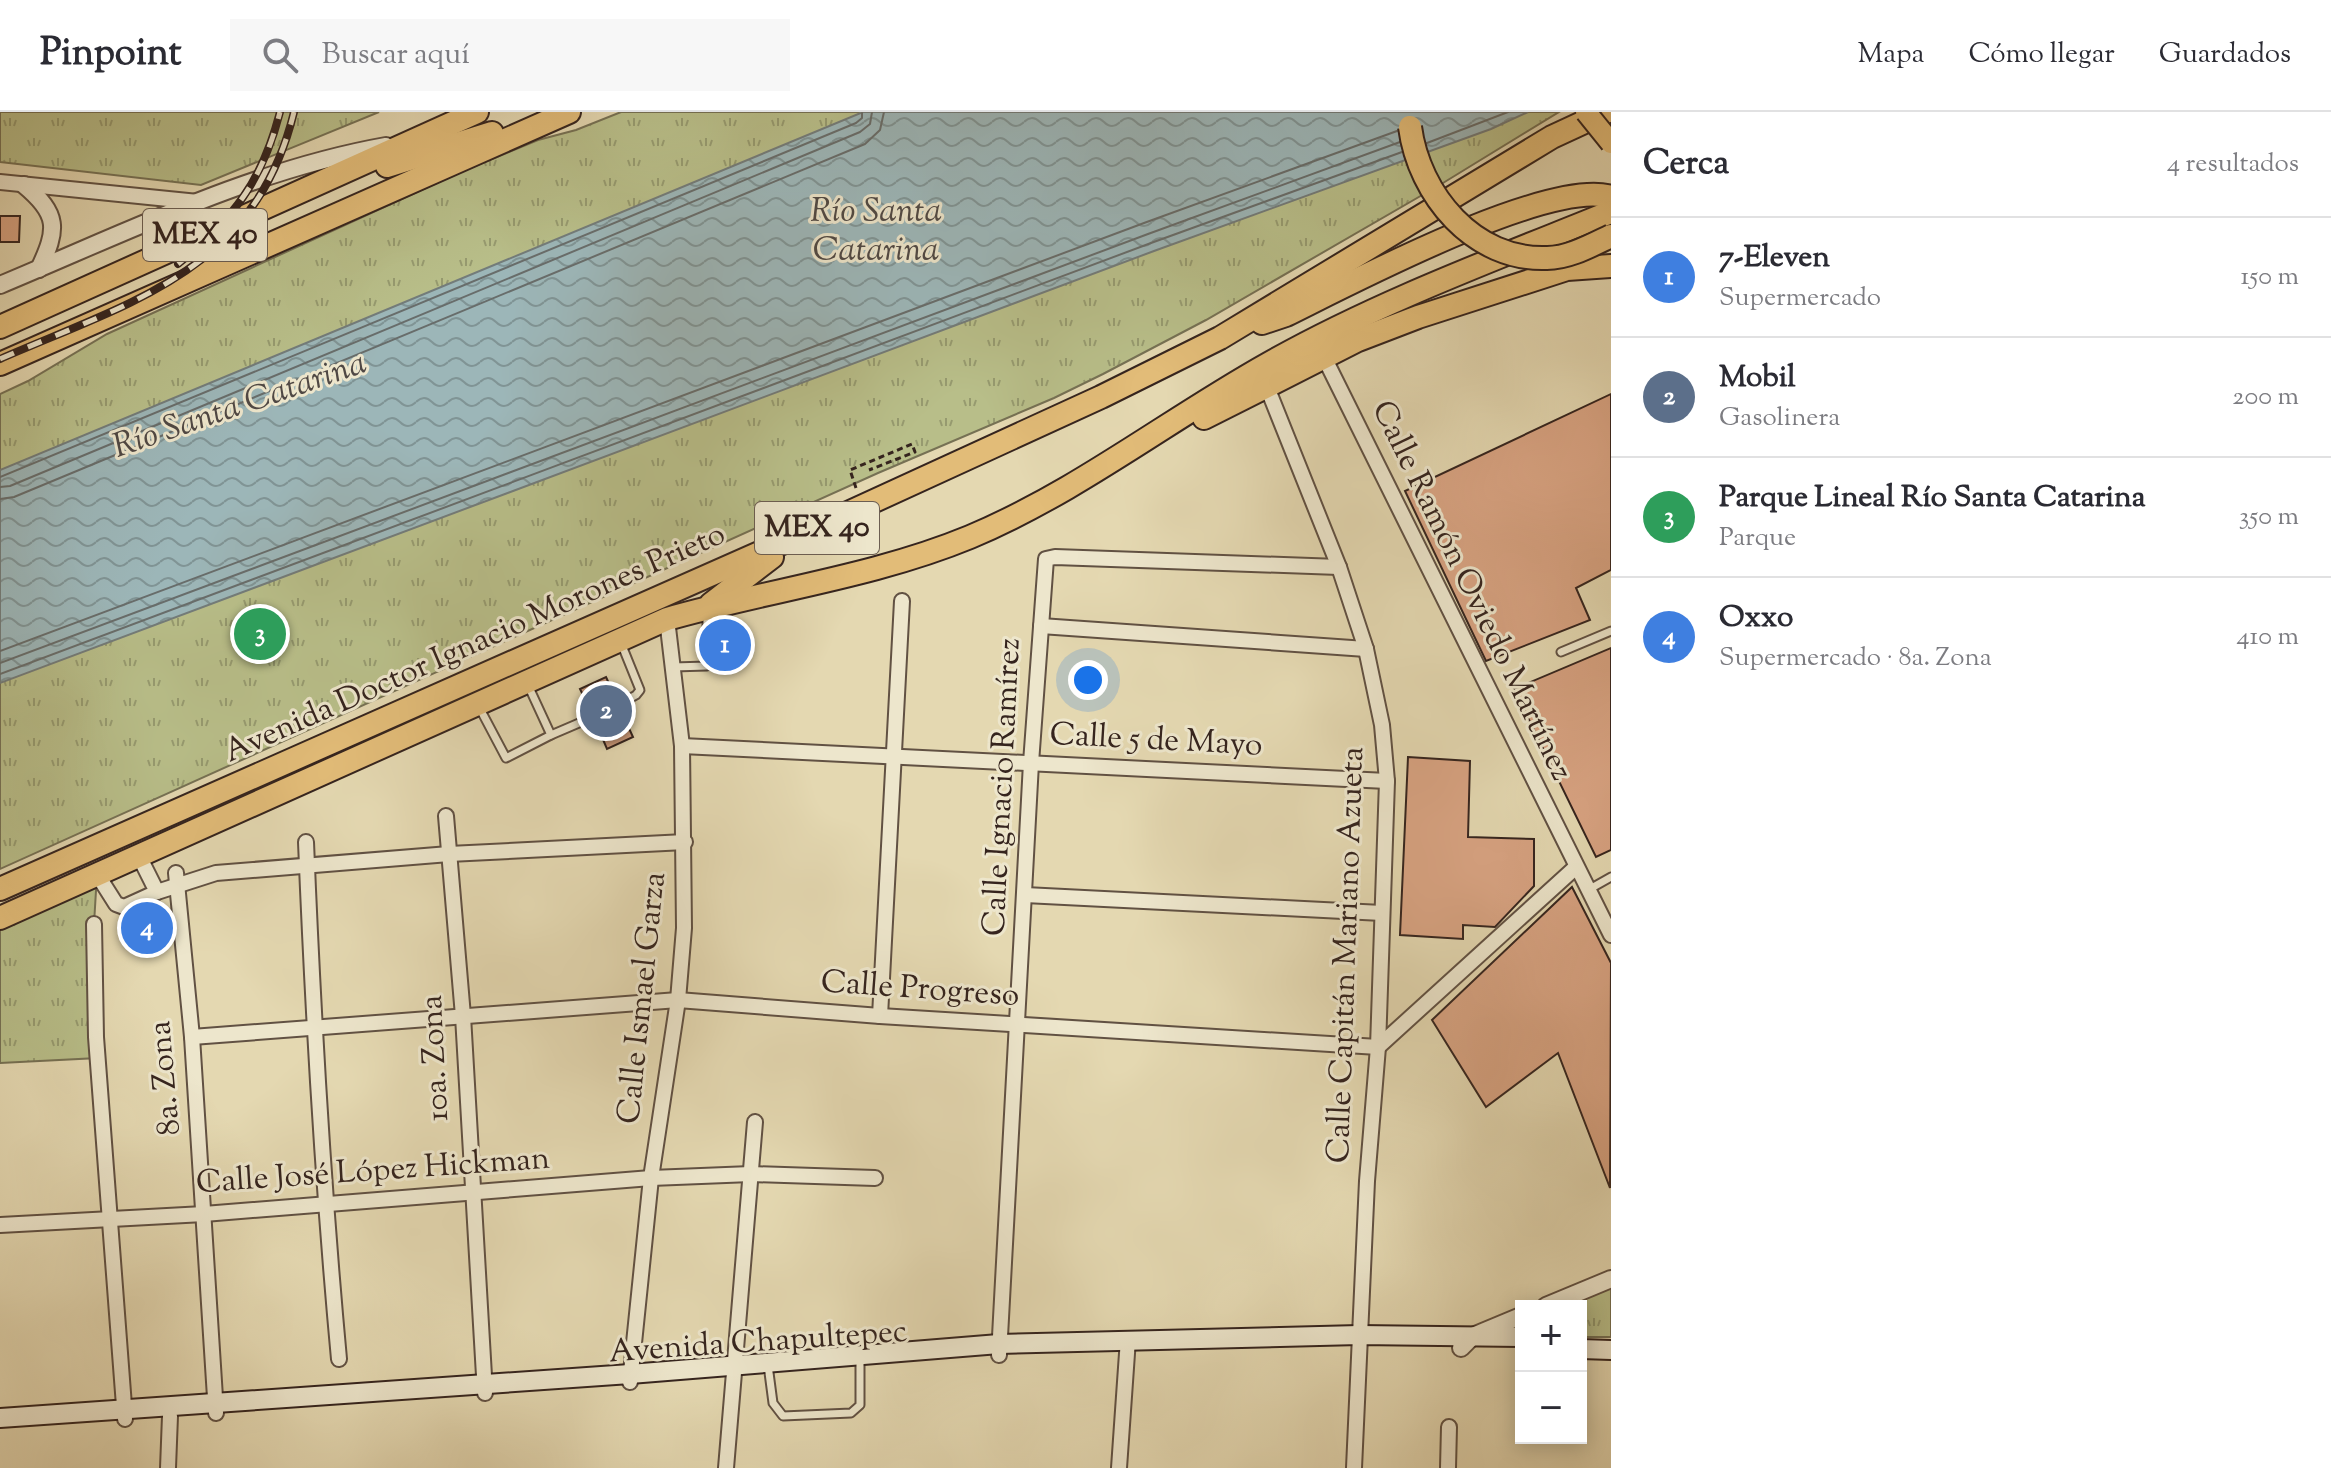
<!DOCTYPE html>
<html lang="es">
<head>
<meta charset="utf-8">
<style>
  :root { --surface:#fff; --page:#f7f7f7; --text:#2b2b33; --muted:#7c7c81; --line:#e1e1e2; --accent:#8f2418 }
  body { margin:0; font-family:"Sorts Mill Goudy",serif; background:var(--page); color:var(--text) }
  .controls { position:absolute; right:24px; bottom:24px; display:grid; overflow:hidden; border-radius:0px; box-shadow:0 4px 20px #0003 }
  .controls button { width:72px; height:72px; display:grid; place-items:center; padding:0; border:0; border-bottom:2px solid var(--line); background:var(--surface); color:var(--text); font:40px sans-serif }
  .you { position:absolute; left:1088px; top:568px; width:28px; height:28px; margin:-20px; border:6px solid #fff; border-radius:50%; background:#1a73e8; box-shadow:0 0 0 12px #1a73e833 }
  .badge { display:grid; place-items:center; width:52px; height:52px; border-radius:50%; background:var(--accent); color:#fff; font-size:26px; font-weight:700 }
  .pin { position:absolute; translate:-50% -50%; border:4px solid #fff; box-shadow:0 2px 8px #0006 }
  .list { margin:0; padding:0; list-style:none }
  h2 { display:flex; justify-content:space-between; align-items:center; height:104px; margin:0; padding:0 32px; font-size:34px }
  h2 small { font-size:26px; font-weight:400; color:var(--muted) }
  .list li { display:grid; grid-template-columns:52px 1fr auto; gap:24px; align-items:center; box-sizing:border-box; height:120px; padding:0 32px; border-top:2px solid var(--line) }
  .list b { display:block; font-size:30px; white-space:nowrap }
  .list p { margin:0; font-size:26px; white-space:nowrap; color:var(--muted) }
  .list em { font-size:26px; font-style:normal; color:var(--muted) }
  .icon { flex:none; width:44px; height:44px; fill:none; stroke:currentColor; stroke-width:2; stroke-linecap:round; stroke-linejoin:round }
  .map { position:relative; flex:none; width:1611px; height:1356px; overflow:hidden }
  header { display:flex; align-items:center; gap:48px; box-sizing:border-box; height:112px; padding:0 40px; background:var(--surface); border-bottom:2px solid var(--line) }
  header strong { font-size:38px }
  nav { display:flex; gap:44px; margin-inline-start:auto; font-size:28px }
  .search { width:560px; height:72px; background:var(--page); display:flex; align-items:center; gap:20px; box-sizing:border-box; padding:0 28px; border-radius:0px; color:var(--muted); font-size:30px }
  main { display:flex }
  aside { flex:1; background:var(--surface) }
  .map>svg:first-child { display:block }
  .park { fill:url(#park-tufts); stroke:#767154; stroke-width:2 }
  .water { fill:url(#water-waves); stroke:#737c7a; stroke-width:2 }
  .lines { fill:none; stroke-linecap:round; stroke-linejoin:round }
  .shore { stroke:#686d6b; stroke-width:2 }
  .building { fill:#d8a382; stroke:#35241e; stroke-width:2 }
  .service-casing { stroke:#615143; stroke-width:11 }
  .minor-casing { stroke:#615143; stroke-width:18 }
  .tertiary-casing { stroke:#615143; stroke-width:20 }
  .secondary-casing { stroke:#35241e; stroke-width:22 }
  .trunk-casing { stroke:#35241e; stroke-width:26 }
  .path { stroke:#35241e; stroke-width:3; stroke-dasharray:6 4; stroke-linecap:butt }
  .service { stroke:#ede6cc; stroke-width:7 }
  .minor { stroke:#ede6cc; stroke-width:14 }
  .tertiary { stroke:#ede6cc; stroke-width:16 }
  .secondary { stroke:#ede6cc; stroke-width:18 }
  .trunk { stroke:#e2bc78; stroke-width:22 }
  .rail-casing { stroke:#35241e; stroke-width:8 }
  .rail { stroke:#ede6cc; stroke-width:5; stroke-dasharray:15; stroke-linecap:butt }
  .primary-bridge-casing { stroke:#35241e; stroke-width:24; stroke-linecap:butt }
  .trunk-bridge-casing { stroke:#35241e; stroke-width:26; stroke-linecap:butt }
  .primary-bridge { stroke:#e2bc78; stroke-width:20 }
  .trunk-bridge { stroke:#e2bc78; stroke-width:22 }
  .labels { text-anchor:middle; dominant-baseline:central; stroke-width:6; stroke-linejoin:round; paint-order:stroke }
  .shield { fill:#ede6cc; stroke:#6c5e52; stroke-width:2 }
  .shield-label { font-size:30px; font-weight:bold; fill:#35241e }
  .street-label { font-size:32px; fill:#35241e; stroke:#ede6cc }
  .water-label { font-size:34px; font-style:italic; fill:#4f4844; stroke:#ede6cc }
</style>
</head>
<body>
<header>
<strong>Pinpoint</strong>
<div class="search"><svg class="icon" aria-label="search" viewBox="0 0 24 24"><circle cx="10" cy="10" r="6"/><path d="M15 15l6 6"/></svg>Buscar aquí</div>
<nav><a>Mapa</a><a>Cómo llegar</a><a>Guardados</a></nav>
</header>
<main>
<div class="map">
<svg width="1611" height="1356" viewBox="0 0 1611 1356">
  <defs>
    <pattern id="park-tufts" width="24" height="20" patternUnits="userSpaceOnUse" patternTransform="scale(2)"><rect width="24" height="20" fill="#b8be89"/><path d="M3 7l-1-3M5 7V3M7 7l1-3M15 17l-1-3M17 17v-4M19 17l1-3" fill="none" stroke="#969a6f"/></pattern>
    <pattern id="water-waves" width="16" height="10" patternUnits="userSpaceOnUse" patternTransform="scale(2)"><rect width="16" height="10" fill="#9cb6b8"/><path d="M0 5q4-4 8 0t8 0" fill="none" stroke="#809495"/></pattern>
  </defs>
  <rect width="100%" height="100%" fill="#e4d8b1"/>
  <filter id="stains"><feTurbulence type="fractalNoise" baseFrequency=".0025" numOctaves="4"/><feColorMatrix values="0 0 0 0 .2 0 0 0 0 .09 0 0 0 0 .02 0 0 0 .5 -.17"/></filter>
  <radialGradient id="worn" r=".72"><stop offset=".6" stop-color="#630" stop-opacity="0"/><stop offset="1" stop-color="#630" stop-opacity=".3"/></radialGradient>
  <g class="park">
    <path d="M0,0H379L201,73L0,50Z"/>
    <path d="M621,0H1559L1443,71L1206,208L1103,262L1054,286L878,361L0,757V282L28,269L107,222L463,59L538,28L576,18Z"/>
    <path d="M97,762L94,812L98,946L0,951V806Z"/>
    <path d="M1611,1167V1225H1581V1194H1546Z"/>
  </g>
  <path class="water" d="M863,0H1528L1491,17L1154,139L0,571V358Z"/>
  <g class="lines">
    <g class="shore">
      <path d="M1427,31L1508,0"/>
      <path d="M0,365L856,11L862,6V0"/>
      <path d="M0,375L10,374L860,20L870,12L872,0"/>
      <path d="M0,387L14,385L865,32L880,18L884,0"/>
      <path d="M0,539L1144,111L1397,19"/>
      <path d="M0,551L1148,122L1400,30"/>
      <path d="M0,562L1151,131L1402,40"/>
    </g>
  </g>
  <g class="building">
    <path d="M0,104H20L19,130H0Z"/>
    <path d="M1611,282V458L1576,476L1590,508L1486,549L1405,379Z"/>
    <path d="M1611,536V738L1596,745L1514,577Z"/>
    <path d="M606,565L616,587L612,595L615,599H621L633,625L607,637L596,611L599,602L591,599L580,577Z"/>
    <path d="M1408,645L1470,649L1468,725L1534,727V774L1495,815L1463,813V827L1400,823Z"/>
    <path d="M1572,775L1611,851L1610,1076L1558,941L1486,995L1432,908Z"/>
  </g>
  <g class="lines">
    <defs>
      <g id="service">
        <path d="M1561,540L1611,519"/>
        <path d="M673,555L707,554V501"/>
        <path d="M527,571L551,623L593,605"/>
        <path d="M478,593L506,646L551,623"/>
        <path d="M618,593L636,583L640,578L621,531"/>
        <path d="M1588,778L1611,765"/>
        <path d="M768,1253L773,1291L783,1304L851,1301L860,1293V1245"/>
      </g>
      <g id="minor">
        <path d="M0,70L198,90"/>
        <path d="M1324,245L1611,823"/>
        <path d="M1265,270L1339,455L1366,537L1382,613L1387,669L1378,935L1367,1069L1354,1356"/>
        <path d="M1041,514L1366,537"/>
        <path d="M682,634L1387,669"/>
        <path d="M446,704L463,904L485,1281"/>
        <path d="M306,730C313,903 323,1075 339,1247"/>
        <path d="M176,761L192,925L216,1301"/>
        <path d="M97,762L116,792L124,795L157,780L139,744"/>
        <path d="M157,780L216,761L449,742L685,730"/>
        <path d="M1025,783L1382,801"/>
        <path d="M94,812L96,925L125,1307"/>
        <path d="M880,904L902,489"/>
        <path d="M192,925L678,888L880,904L1378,935L1576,755"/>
        <path d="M0,1113L204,1102L651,1066L751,1062L875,1066"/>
        <path d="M999,1243L1031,651L1046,447L1055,445L1339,455"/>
        <path d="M630,1270L651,1066L678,888L684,816L682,634L667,507"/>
        <path d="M168,1356L170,1304"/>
        <path d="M726,1356L755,1010"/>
        <path d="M1119,1356L1128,1227"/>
        <path d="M1448,1356L1449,1315"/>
      </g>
      <g id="tertiary">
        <path d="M24,73C59,102 58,117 39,157"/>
        <path d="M0,173C125,121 251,58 386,34"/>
        <path d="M1546,1194L1611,1167"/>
        <path d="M1461,1236L1473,1224L1521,1204"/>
      </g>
      <g id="secondary">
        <path d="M1581,1237L1611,1238"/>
        <path d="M0,1306L630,1262L999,1232L1359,1223L1521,1225"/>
      </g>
      <g id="trunk">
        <path d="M387,54L492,21"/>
        <path d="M1262,211L1286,203C1349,172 1549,66 1611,85"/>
        <path d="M0,215L477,0"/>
        <path d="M0,252L569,0"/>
        <path d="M1204,306L1358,228L1418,205L1567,157L1611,154"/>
        <path d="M711,492L772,445"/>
        <path d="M0,777L800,423L1101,285L1220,226L1552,25L1606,0"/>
        <path d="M0,806L667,507C768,478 873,465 970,425C1077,380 1168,308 1268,252C1378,190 1495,147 1611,100"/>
      </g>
    </defs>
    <use href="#service" class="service-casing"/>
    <use href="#minor" class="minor-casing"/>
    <use href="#tertiary" class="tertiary-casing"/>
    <use href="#secondary" class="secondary-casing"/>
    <use href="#trunk" class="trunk-casing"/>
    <path class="path" d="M856,376L850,358L912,332L915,340L869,358"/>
    <use href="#service" class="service"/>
    <use href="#minor" class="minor"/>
    <use href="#tertiary" class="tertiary"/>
    <use href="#secondary" class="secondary"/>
    <use href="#trunk" class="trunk"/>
    <defs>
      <g id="rail">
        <path d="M178,152C233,107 262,70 280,0"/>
        <path d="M0,247C133,189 255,159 294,0"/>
      </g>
    </defs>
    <use href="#rail" class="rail-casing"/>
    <use href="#rail" class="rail"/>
    <defs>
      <path id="primary-bridge" d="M1586,0L1611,31"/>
      <path id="trunk-bridge" d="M1410,15C1419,83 1474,149 1547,146C1569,146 1592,133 1611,124"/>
    </defs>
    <use href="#primary-bridge" class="primary-bridge-casing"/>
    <use href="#trunk-bridge" class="trunk-bridge-casing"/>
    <use href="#primary-bridge" class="primary-bridge"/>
    <use href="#trunk-bridge" class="trunk-bridge"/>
  </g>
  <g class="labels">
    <g class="shield">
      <rect x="143" y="97" width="124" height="52" rx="6"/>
      <rect x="755" y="390" width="124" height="52" rx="6"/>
    </g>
    <g class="shield-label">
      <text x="205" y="123">MEX 40</text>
      <text x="817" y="416">MEX 40</text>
    </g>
    <g class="street-label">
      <text transform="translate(1471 479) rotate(64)">Calle Ramón Oviedo Martínez</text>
      <text transform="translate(475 532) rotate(-24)">Avenida Doctor Ignacio Morones Prieto</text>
      <text transform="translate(1156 629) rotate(3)">Calle 5 de Mayo</text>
      <text transform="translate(1003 675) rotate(-87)">Calle Ignacio Ramírez</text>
      <text transform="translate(1347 843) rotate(-88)">Calle Capitán Mariano Azueta</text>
      <text transform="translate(920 878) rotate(4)">Calle Progreso</text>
      <text transform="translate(643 886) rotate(-84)">Calle Ismael Garza</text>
      <text transform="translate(436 946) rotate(-93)">10a. Zona</text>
      <text transform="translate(166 966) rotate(-95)">8a. Zona</text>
      <text transform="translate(373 1060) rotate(-4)">Calle José López Hickman</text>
      <text transform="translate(758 1231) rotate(-4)">Avenida Chapultepec</text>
    </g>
    <g class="water-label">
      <text x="876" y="100">Río Santa<tspan x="876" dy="39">Catarina</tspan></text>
      <text transform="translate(240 294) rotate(-19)">Río Santa Catarina</text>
    </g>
  </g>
  <rect width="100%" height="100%" filter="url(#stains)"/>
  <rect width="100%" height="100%" fill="url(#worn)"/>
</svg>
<div class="controls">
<button>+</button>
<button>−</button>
</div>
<div class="you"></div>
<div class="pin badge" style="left:725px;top:533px;background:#3f7fe0">1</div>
<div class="pin badge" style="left:606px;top:599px;background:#5c6f8a">2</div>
<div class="pin badge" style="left:260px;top:522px;background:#2e9e5b">3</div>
<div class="pin badge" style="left:147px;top:816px;background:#3f7fe0">4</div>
</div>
<aside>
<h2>Cerca<small>4 resultados</small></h2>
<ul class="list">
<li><span class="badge" style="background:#3f7fe0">1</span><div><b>7-Eleven</b><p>Supermercado</p></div><em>150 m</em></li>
<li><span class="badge" style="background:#5c6f8a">2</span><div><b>Mobil</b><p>Gasolinera</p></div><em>200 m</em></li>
<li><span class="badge" style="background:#2e9e5b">3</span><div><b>Parque Lineal Río Santa Catarina</b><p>Parque</p></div><em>350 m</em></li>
<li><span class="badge" style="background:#3f7fe0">4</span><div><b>Oxxo</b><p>Supermercado · 8a. Zona</p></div><em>410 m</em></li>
</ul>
</aside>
</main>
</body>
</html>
